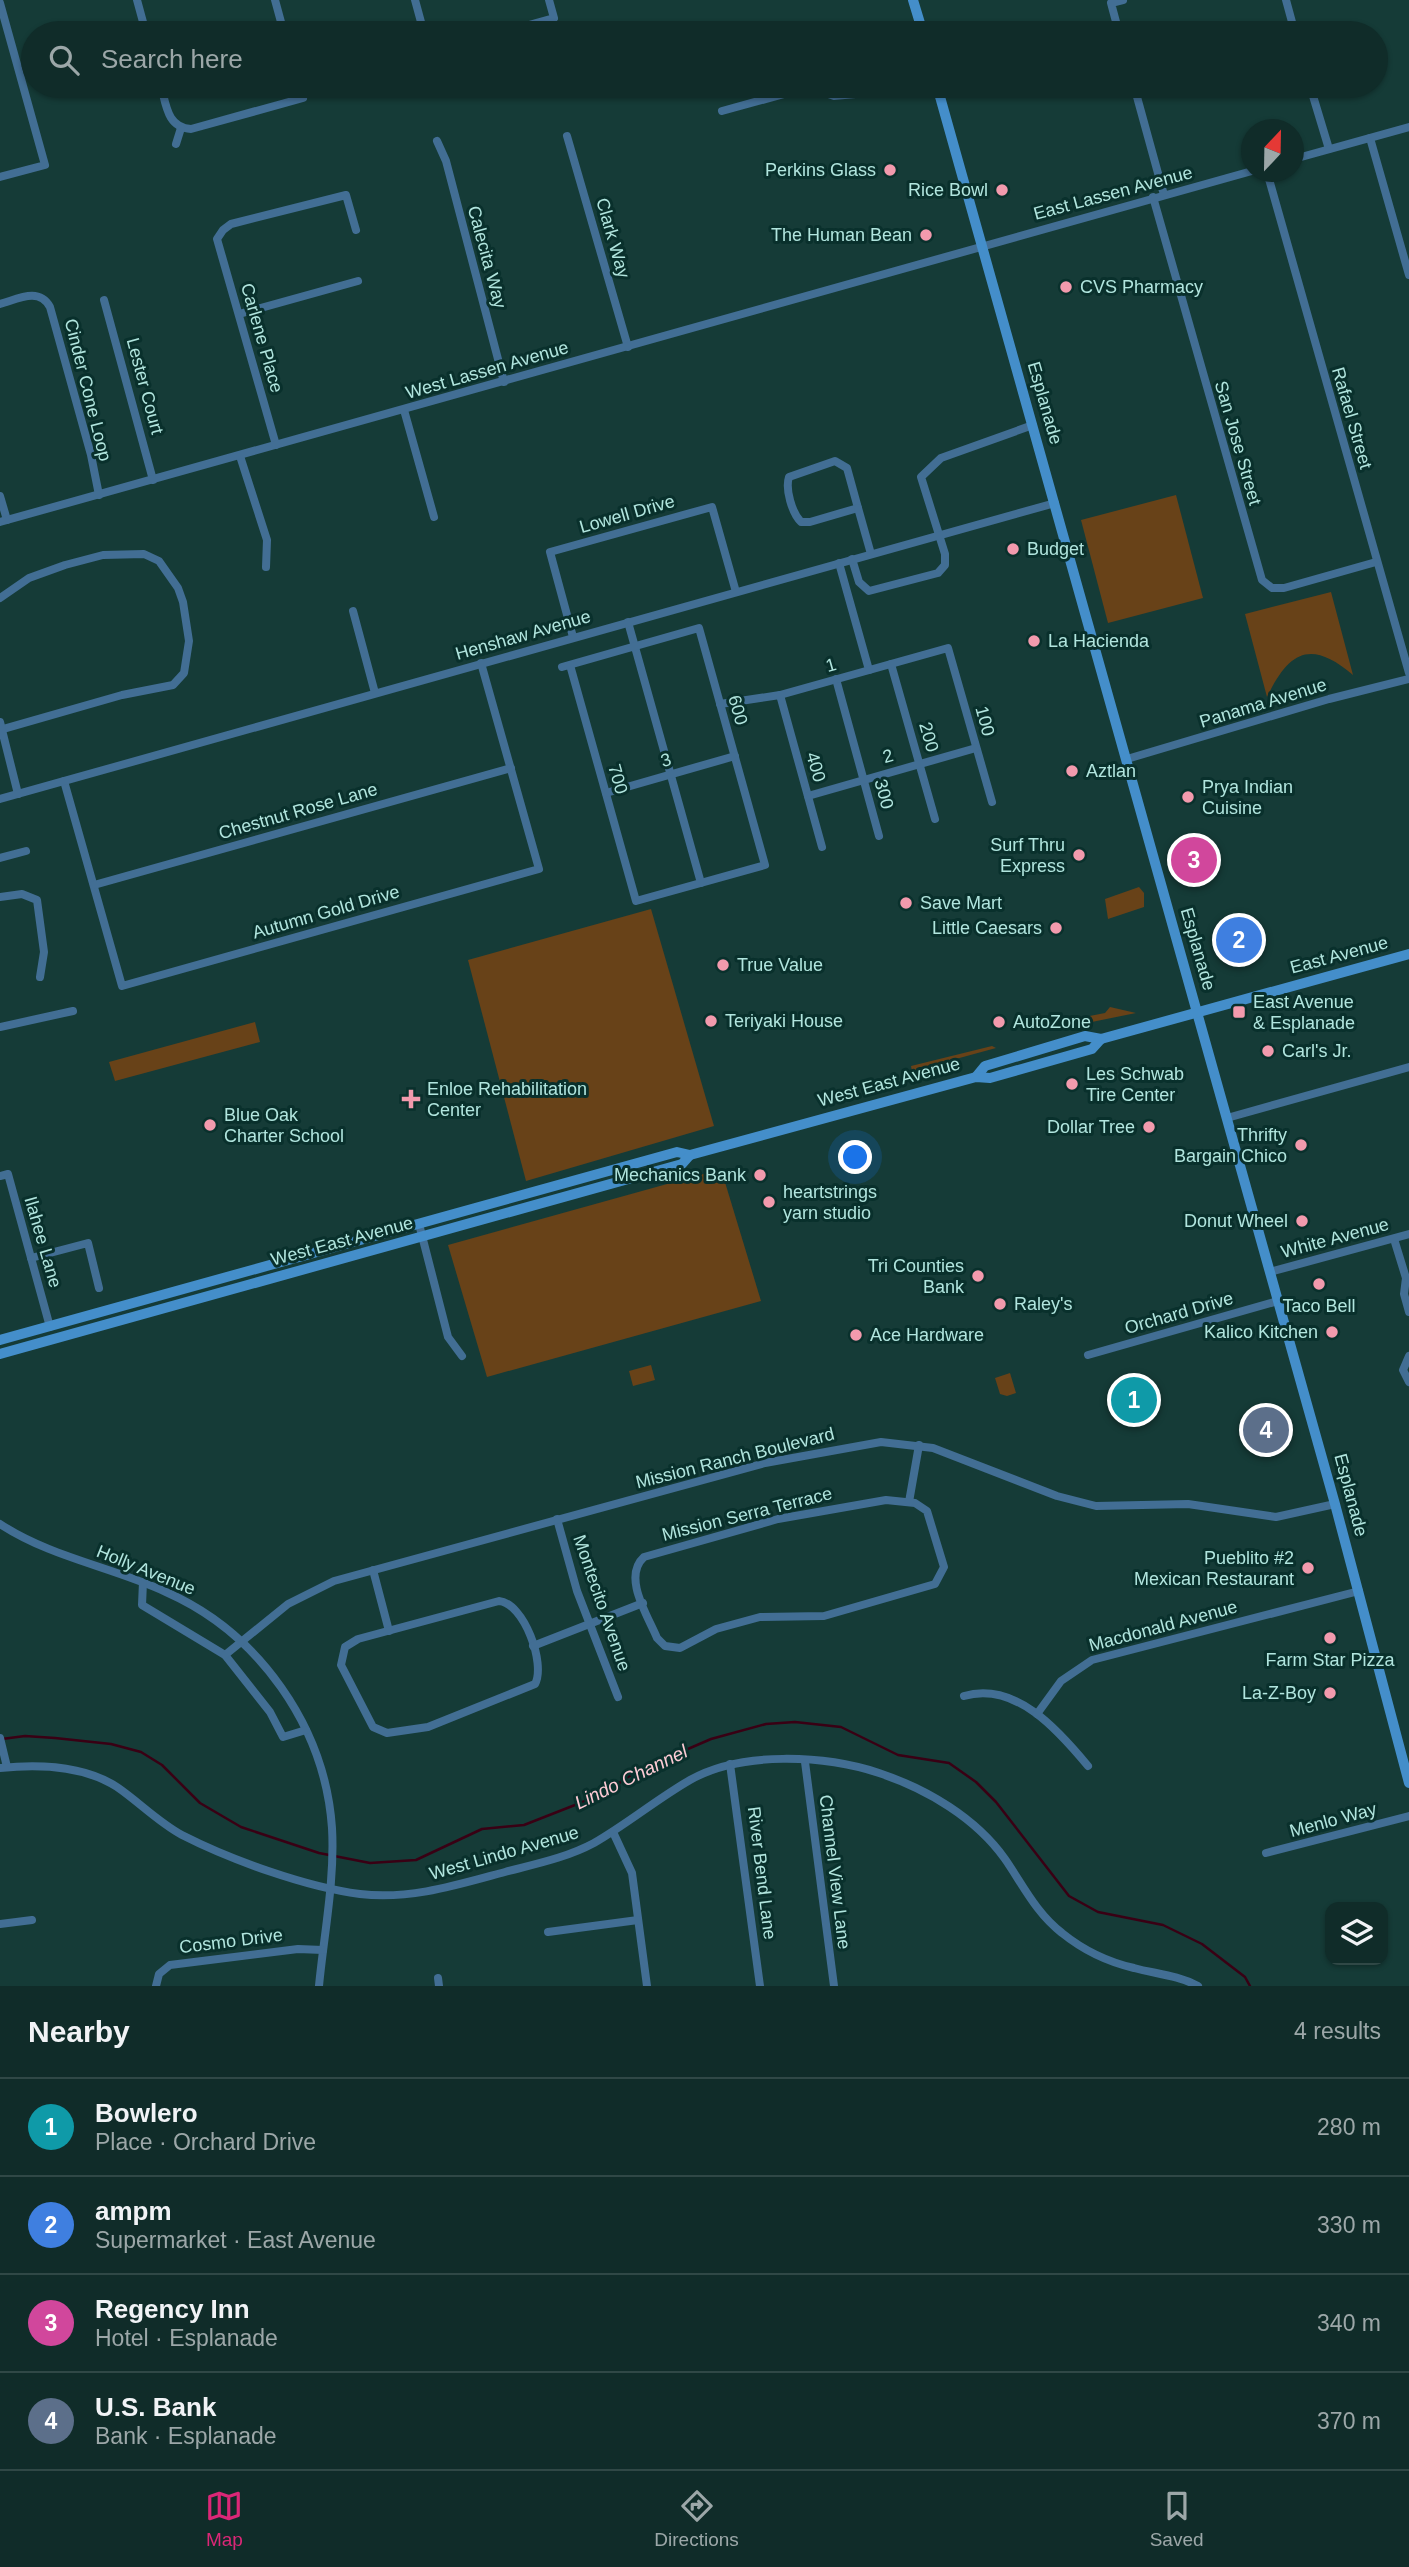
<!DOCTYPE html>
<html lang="en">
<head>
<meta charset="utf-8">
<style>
  :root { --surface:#102c29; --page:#1e3835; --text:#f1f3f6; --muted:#9ca7a8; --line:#304846; --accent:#db2777 }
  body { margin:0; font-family:Helvetica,sans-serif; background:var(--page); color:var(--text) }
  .controls { position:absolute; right:21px; bottom:21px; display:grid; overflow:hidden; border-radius:14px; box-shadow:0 2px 5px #0004 }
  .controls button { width:63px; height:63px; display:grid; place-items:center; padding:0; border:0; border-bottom:2px solid var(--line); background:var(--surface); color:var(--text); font:35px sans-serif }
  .compass { position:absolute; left:1241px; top:119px; width:63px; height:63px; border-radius:50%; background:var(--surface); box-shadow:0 2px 5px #0004; rotate:22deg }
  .you { position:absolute; left:856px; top:1158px; width:24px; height:24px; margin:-18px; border:5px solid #fff; border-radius:50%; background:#1a73e8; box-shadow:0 0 0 10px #1a73e833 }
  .badge { display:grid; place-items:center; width:46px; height:46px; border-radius:50%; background:var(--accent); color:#fff; font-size:23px; font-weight:700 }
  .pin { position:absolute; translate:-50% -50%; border:4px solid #fff; box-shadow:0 2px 7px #0006 }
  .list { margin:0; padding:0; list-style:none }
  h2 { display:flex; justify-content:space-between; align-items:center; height:91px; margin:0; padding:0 28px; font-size:30px }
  h2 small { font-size:23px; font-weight:400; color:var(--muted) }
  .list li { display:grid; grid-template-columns:46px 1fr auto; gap:21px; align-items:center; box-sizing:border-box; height:98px; padding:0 28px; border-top:2px solid var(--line) }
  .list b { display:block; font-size:26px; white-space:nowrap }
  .list p { margin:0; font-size:23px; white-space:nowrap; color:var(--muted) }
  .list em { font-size:23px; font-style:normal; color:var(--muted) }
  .icon { flex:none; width:38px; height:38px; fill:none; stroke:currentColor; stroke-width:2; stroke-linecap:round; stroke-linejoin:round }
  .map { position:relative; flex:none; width:1409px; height:1986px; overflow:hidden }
  .search { position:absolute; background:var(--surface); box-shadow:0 2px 5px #0004; left:21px; right:21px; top:21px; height:77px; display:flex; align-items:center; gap:18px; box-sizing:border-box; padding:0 24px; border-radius:38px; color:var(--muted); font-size:26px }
  .sheet { height:483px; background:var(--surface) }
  nav { display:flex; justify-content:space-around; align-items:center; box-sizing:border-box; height:98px; border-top:2px solid var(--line); background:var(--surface); font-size:19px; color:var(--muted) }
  nav a { display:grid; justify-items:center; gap:4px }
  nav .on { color:var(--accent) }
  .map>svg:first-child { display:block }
  .green { fill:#684218 }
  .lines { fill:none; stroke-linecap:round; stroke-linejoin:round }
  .stream { stroke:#390014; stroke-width:2.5 }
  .minor { stroke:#426e94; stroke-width:8 }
  .secondary { stroke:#448eca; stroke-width:10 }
  .poi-dot { fill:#f29aad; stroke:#09302c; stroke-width:2.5 }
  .labels { text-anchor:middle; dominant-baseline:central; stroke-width:6; stroke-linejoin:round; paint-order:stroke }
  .poi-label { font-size:18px; fill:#b1e5de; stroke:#09302c; text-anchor:start }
  .street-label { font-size:18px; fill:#b1e5de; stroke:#09302c }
  .water-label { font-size:19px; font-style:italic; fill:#feccd5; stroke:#09302c }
</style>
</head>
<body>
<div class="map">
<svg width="1409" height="1986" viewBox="0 0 1409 1986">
  <rect width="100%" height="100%" fill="#153b37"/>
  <g class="green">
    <path d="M1176,495L1203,598L1108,623L1081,520Z"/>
    <path d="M1331,592L1353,675C1311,639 1289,651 1267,697L1245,614Z"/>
    <path d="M1139,887L1144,893V907L1108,919L1105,899Z"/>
    <path d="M651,909L714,1126L526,1181L468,960Z"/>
    <path d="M1110,1007L1136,1013L1072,1026L1064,1021L1105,1013Z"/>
    <path d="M255,1022L260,1042L115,1081L109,1062Z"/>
    <path d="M992,1046L996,1048L912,1071L911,1066Z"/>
    <path d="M721,1169L761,1301L487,1377L448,1245Z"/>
    <path d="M651,1365L655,1380L633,1386L629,1371Z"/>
    <path d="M1010,1373L1016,1393L1007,1396L1000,1394L995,1378Z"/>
  </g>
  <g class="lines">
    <path class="stream" d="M2,1739L25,1736L55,1738L111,1744L141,1752L162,1765L200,1803L241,1827L319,1853L370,1863L416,1860L482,1829L524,1825L603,1794L637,1771L711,1739L766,1724L795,1722L841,1727L898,1755L949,1763L976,1782L996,1802L1069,1896L1098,1912L1163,1925L1202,1944L1245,1977L1250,1986"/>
    <g class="minor">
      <path d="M137,0L146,33"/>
      <path d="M275,0L284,33"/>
      <path d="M415,0L424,33"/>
      <path d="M1286,0L1295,33"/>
      <path d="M0,3L45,165L0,177"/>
      <path d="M501,33L554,18L549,0"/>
      <path d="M1119,33L1111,3L1123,0"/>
      <path d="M161,86C166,104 167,128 191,129L303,98L299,86"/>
      <path d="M1134,86L1164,195"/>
      <path d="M1310,86L1329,149"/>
      <path d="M809,87L834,96L877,92L900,86"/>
      <path d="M722,111L813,86"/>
      <path d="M567,136L628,347"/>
      <path d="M1370,138L1409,275"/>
      <path d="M437,141L446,161L504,382"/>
      <path d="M176,144L181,128"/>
      <path d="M1294,159L1409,127"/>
      <path d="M1267,172L1409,673"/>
      <path d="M1153,197L1262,580L1272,588H1284L1376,562"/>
      <path d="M104,300L153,480"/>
      <path d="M0,304C18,299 39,287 50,307L91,455L99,495"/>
      <path d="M239,314L358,281"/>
      <path d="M404,410L434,517"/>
      <path d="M276,445L217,239L223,230L231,224L346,195L356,230"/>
      <path d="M240,456L267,540L266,567"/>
      <path d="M835,461L847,468L858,508L810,522H801C792,513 785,489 789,477Z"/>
      <path d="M0,496L7,520"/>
      <path d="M858,508L871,554"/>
      <path d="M0,522L1252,171"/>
      <path d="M852,559L859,582L869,591L938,573L945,565V554L921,477L941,458L1033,425"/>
      <path d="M839,563L869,670"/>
      <path d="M0,598L29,578L65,565L103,555L144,554L159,561L178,588L183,602L189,641L184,673L173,685L122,695L0,730"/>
      <path d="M353,611L375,693"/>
      <path d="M628,622L701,883"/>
      <path d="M573,637L550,552L712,507L736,592"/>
      <path d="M891,664L935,819"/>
      <path d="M562,667L699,628L765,865L636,901L570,665"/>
      <path d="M836,679L879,836"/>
      <path d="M780,695L822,847"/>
      <path d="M720,704L780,695L948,648L992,802"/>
      <path d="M0,722L18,794"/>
      <path d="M1127,759L1329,699L1409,679"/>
      <path d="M64,781L122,986L539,869L481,663"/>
      <path d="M606,793L735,756"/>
      <path d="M808,796L976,748"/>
      <path d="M0,799L1055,503"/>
      <path d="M0,858L26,851"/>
      <path d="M94,885L511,768"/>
      <path d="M0,897L22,894L37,900L44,952L40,977"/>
      <path d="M0,1027L73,1011"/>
      <path d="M1227,1118L1409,1067"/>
      <path d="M0,1176L8,1174L50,1327"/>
      <path d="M419,1224L448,1337L462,1356"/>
      <path d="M1394,1239L1406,1278L1404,1294L1409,1312"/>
      <path d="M31,1258L88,1243L99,1288"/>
      <path d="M1270,1272L1409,1234"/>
      <path d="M1088,1355L1278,1301"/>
      <path d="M1409,1356L1403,1370L1409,1382"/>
      <path d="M886,1500L915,1503L927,1511L944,1567L935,1584L824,1616L760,1617L716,1629L680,1648L665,1646L657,1638C648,1616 622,1577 644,1557L778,1519Z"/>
      <path d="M909,1502L919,1445"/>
      <path d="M557,1519L577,1591L618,1697"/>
      <path d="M0,1524C50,1557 112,1567 166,1592C259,1633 325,1727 332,1828C335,1880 324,1934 319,1986"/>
      <path d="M373,1570L389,1631"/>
      <path d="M143,1582L142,1605L225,1655L270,1712L283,1737L306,1730"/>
      <path d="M499,1601C524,1603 546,1664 535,1684L428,1727L387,1733L373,1727L341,1665L345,1647L358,1639Z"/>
      <path d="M533,1646L643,1603"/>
      <path d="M225,1655L288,1604L334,1581L765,1463L881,1442L933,1448L1057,1496L1096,1506L1188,1504L1276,1517L1335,1504"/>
      <path d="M964,1696C1016,1681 1059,1731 1088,1766"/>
      <path d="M1037,1714L1061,1681L1092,1660L1359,1591"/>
      <path d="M0,1738L7,1767"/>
      <path d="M805,1762L834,1986"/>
      <path d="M730,1764L760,1986"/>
      <path d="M0,1768C39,1764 83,1765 117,1787C139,1802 158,1822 182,1835C231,1860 306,1887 360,1894C410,1900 457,1885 505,1872C535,1864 566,1858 594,1843C627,1824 657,1799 690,1780C741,1751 824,1755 879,1773C927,1789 976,1818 1005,1859C1023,1885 1036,1913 1062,1933C1083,1950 1108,1962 1134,1968C1156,1974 1177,1975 1198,1986"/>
      <path d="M613,1832L632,1873L647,1986"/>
      <path d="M1266,1853L1409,1816"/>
      <path d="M0,1924L32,1920"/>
      <path d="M548,1932L638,1920"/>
      <path d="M438,1978L439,1986"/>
      <path d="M156,1986L159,1974L170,1965L298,1949L323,1950"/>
    </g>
    <g class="secondary">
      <path d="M913,0L923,33"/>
      <path d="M937,86L1335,1504L1409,1783"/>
      <path d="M976,1077L985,1066L1085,1036L1101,1039L1409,954"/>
      <path d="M0,1340L677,1152L690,1155L976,1077L990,1078L1092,1049L1101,1039"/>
      <path d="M0,1354L682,1164L690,1155"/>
    </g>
  </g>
  <g class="poi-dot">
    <circle cx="890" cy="170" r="7"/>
    <circle cx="1002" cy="190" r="7"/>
    <circle cx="926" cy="235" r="7"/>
    <circle cx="1066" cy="287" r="7"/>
    <circle cx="1013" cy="549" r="7"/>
    <circle cx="1034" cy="641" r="7"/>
    <circle cx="1072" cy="771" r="7"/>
    <circle cx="1188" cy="797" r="7"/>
    <circle cx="1079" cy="855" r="7"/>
    <circle cx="906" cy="903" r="7"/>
    <circle cx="1056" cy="928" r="7"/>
    <circle cx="723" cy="965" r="7"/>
    <rect x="1232" y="1005" width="14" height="14" rx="3.5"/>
    <circle cx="711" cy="1021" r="7"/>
    <circle cx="999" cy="1022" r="7"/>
    <circle cx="1268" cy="1051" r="7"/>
    <circle cx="1072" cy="1084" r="7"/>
    <path d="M407.5 1088.5h7v7h7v7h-7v7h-7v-7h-7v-7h7z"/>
    <circle cx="210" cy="1125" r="7"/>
    <circle cx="1149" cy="1127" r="7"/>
    <circle cx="1301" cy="1145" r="7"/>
    <circle cx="760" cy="1175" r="7"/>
    <circle cx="769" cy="1202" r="7"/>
    <circle cx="1302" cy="1221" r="7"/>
    <circle cx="978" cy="1276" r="7"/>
    <circle cx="1319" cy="1284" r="7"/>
    <circle cx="1000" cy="1304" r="7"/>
    <circle cx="1332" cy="1332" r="7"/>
    <circle cx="856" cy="1335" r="7"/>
    <circle cx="1308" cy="1568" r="7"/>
    <circle cx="1330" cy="1638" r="7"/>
    <circle cx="1330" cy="1693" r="7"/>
  </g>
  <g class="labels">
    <g class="poi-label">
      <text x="876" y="170" text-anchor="end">Perkins Glass</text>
      <text x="988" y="190" text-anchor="end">Rice Bowl</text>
      <text x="912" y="235" text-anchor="end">The Human Bean</text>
      <text x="1080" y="287">CVS Pharmacy</text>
      <text x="1027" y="549">Budget</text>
      <text x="1048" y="641">La Hacienda</text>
      <text x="1086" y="771">Aztlan</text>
      <text x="1202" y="787">Prya Indian<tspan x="1202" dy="21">Cuisine</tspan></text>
      <text x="1065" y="845" text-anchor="end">Surf Thru<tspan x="1065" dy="21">Express</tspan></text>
      <text x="920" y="903">Save Mart</text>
      <text x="1042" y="928" text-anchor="end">Little Caesars</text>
      <text x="737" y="965">True Value</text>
      <text x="1253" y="1002">East Avenue<tspan x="1253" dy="21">&amp; Esplanade</tspan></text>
      <text x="725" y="1021">Teriyaki House</text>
      <text x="1013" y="1022">AutoZone</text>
      <text x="1282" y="1051">Carl's Jr.</text>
      <text x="1086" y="1074">Les Schwab<tspan x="1086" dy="21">Tire Center</tspan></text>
      <text x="427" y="1089">Enloe Rehabilitation<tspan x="427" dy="21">Center</tspan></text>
      <text x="224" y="1115">Blue Oak<tspan x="224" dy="21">Charter School</tspan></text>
      <text x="1135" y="1127" text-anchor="end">Dollar Tree</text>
      <text x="1287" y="1135" text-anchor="end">Thrifty<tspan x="1287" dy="21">Bargain Chico</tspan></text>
      <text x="746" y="1175" text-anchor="end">Mechanics Bank</text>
      <text x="783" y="1192">heartstrings<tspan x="783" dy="21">yarn studio</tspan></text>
      <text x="1288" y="1221" text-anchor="end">Donut Wheel</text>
      <text x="964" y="1266" text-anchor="end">Tri Counties<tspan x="964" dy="21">Bank</tspan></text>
      <text x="1014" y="1304">Raley's</text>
      <text x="1319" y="1306" text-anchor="middle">Taco Bell</text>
      <text x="1318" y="1332" text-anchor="end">Kalico Kitchen</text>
      <text x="870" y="1335">Ace Hardware</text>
      <text x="1294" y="1558" text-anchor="end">Pueblito #2<tspan x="1294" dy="21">Mexican Restaurant</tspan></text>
      <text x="1330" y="1660" text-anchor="middle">Farm Star Pizza</text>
      <text x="1316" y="1693" text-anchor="end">La-Z-Boy</text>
    </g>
    <g class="street-label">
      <text transform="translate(1113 193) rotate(-15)">East Lassen Avenue</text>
      <text transform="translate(613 238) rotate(74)">Clark Way</text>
      <text transform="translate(487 257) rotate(75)">Calecita Way</text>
      <text transform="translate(262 338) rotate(74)">Carlene Place</text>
      <text transform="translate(487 370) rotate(-16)">West Lassen Avenue</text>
      <text transform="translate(145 386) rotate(75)">Lester Court</text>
      <text transform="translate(88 390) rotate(76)">Cinder Cone Loop</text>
      <text transform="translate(1045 403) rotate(74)">Esplanade</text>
      <text transform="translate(1352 418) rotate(74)">Rafael Street</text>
      <text transform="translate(1238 443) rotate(74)">San Jose Street</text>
      <text transform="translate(627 514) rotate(-16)">Lowell Drive</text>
      <text transform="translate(523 635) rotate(-16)">Henshaw Avenue</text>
      <text transform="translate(831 665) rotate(-16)">1</text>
      <text transform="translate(1263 703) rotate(-17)">Panama Avenue</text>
      <text transform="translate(738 710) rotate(74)">600</text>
      <text transform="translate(985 721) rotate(75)">100</text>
      <text transform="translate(929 737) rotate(74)">200</text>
      <text transform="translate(888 756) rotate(-16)">2</text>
      <text transform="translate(666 760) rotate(-16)">3</text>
      <text transform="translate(816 767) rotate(74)">400</text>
      <text transform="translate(618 779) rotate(74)">700</text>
      <text transform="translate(884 794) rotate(75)">300</text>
      <text transform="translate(298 811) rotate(-16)">Chestnut Rose Lane</text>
      <text transform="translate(326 912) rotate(-16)">Autumn Gold Drive</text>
      <text transform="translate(1198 949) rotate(74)">Esplanade</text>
      <text transform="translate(1339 955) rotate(-15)">East Avenue</text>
      <text transform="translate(889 1082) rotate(-15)">West East Avenue</text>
      <text transform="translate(1335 1238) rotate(-15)">White Avenue</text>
      <text transform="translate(342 1241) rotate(-15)">West East Avenue</text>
      <text transform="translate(43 1242) rotate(74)">Ilahee Lane</text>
      <text transform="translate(1179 1313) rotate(-16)">Orchard Drive</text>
      <text transform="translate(735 1458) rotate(-14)">Mission Ranch Boulevard</text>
      <text transform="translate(1351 1495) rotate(75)">Esplanade</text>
      <text transform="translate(747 1514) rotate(-14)">Mission Serra Terrace</text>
      <text transform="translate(146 1570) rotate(22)">Holly Avenue</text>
      <text transform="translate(602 1603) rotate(71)">Montecito Avenue</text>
      <text transform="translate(1163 1626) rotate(-15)">Macdonald Avenue</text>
      <text transform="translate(1333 1820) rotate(-15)">Menlo Way</text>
      <text transform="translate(504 1853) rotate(-16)">West Lindo Avenue</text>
      <text transform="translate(835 1872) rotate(83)">Channel View Lane</text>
      <text transform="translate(762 1873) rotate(83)">River Bend Lane</text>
      <text transform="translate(231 1941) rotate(-7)">Cosmo Drive</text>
    </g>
    <g class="water-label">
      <text transform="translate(631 1777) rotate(-26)">Lindo Channel</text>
    </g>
  </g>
</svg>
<div class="controls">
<button><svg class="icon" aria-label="layers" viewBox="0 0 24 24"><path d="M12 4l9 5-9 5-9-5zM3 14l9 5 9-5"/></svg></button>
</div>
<svg class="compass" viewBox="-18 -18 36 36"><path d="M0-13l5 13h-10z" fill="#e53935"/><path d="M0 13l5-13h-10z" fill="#9ca7a8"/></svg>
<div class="you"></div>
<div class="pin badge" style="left:1134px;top:1400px;background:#0f9aa8">1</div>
<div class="pin badge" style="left:1239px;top:940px;background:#3f7fe0">2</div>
<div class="pin badge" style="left:1194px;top:860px;background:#d1479c">3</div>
<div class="pin badge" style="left:1266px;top:1430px;background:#5c6f8a">4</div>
<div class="search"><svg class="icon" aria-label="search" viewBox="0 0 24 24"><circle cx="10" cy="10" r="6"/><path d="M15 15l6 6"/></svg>Search here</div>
</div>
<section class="sheet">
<h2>Nearby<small>4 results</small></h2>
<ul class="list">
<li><span class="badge" style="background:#0f9aa8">1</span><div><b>Bowlero</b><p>Place · Orchard Drive</p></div><em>280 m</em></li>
<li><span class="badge" style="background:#3f7fe0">2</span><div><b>ampm</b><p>Supermarket · East Avenue</p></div><em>330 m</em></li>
<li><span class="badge" style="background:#d1479c">3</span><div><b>Regency Inn</b><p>Hotel · Esplanade</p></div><em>340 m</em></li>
<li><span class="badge" style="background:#5c6f8a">4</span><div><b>U.S. Bank</b><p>Bank · Esplanade</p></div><em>370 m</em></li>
</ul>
</section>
<nav>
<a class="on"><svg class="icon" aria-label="map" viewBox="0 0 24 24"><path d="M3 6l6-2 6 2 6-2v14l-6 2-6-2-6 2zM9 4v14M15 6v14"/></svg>Map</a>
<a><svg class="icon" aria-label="directions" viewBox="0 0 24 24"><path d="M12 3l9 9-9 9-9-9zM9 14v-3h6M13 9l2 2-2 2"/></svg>Directions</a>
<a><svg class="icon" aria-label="saved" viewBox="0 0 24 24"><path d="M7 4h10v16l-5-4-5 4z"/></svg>Saved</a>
</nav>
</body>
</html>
